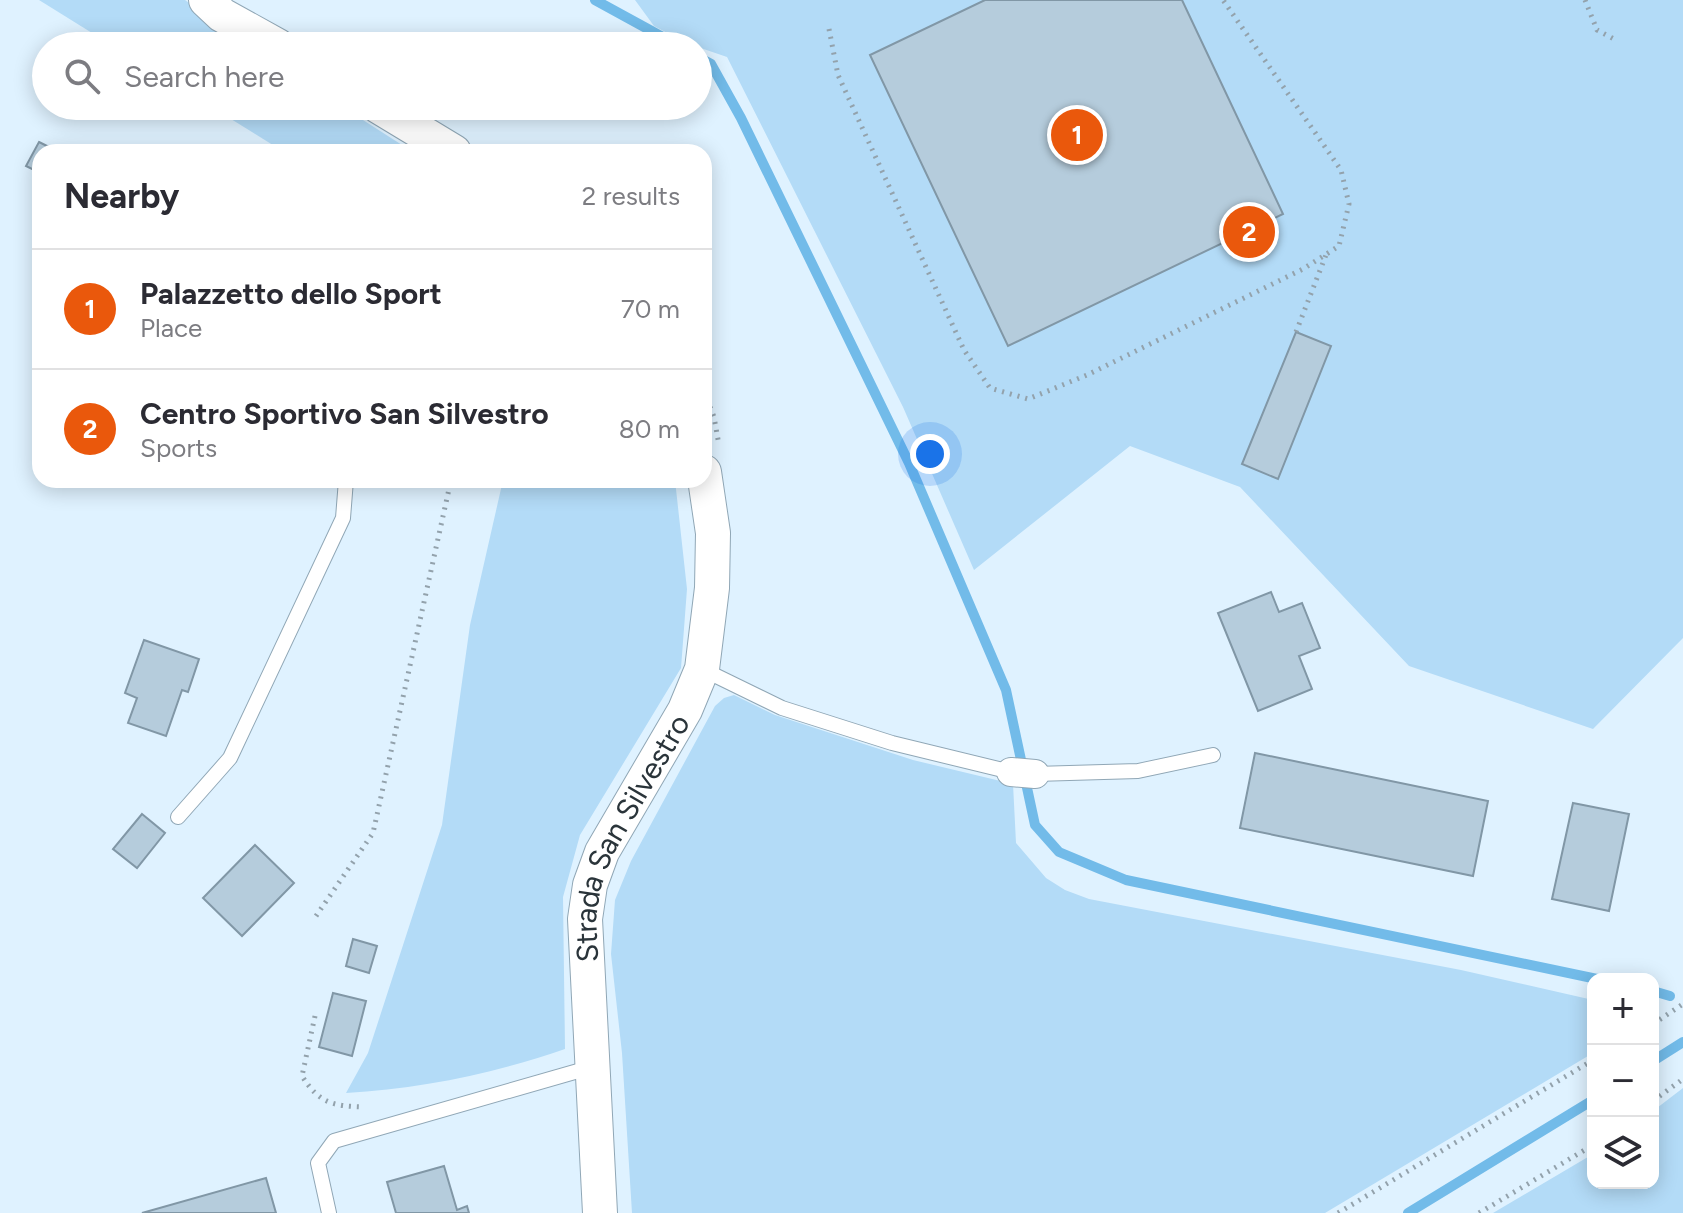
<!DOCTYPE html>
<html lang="en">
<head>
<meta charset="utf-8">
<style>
  :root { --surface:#fff; --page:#f7f7f7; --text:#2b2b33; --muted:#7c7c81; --line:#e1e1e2; --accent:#ea580c }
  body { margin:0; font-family:Figtree,sans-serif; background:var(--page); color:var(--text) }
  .controls { position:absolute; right:24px; bottom:24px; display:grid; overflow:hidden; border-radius:16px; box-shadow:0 4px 20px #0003 }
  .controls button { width:72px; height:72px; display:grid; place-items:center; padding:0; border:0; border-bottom:2px solid var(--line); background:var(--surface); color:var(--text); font:40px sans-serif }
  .you { position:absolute; left:930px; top:454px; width:28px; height:28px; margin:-20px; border:6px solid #fff; border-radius:50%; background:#1a73e8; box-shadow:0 0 0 12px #1a73e833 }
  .badge { display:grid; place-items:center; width:52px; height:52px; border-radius:50%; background:var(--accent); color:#fff; font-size:26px; font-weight:700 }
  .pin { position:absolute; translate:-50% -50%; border:4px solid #fff; box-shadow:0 2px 8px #0006 }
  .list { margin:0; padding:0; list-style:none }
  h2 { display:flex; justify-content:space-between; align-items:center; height:104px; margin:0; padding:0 32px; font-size:34px }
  h2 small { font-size:26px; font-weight:400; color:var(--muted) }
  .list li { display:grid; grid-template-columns:52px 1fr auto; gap:24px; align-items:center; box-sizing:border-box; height:120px; padding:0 32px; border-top:2px solid var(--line) }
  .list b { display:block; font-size:30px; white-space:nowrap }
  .list p { margin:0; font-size:26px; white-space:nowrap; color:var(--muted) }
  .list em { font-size:26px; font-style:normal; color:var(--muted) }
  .icon { flex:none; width:44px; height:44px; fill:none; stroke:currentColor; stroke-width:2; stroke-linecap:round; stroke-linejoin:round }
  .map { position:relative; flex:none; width:1683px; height:1213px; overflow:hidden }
  .search { position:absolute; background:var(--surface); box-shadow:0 4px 20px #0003; left:32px; top:32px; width:680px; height:88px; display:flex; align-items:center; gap:20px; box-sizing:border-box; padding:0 28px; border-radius:44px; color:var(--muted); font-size:30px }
  .panel { position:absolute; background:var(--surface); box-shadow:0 4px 20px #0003; left:32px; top:144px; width:680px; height:344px; border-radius:24px }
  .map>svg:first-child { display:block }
  .green { fill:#b3dbf7 }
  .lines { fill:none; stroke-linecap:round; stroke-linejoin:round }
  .stream { stroke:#72bbe9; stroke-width:10 }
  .building { fill:#b5ccdc; stroke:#8197a6; stroke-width:2 }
  .service-casing { stroke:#90a7b6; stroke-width:16 }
  .minor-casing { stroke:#90a7b6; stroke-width:30 }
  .tertiary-casing { stroke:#90a7b6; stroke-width:36 }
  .path { stroke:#93a2ac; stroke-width:5; stroke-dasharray:2 6; stroke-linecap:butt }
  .service { stroke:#fff; stroke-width:14 }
  .minor { stroke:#fff; stroke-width:28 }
  .tertiary { stroke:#fff; stroke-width:34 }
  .labels { text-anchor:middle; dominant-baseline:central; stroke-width:8; stroke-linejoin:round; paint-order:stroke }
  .street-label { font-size:30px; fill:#2a343a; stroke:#fcfcfc }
</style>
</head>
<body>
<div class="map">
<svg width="1683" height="1213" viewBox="0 0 1683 1213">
  <rect width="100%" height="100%" fill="#dff2ff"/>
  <g class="green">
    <path d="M39,0H185L248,46H113Z"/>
    <path d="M635,0H1683V638L1593,729L1409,666L1240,487L1130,446L974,570L903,407L727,57L686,43L654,26Z"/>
    <path d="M210,106H341L413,152H284Z"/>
    <path d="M503,480H675L687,589L681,668L580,835L563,897L565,1049C496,1073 420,1089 346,1093L368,1053L442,825L470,625Z"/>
    <path d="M734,695L775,715L913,760L1013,784L1016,843L1046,878L1065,890L1089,899L1461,970L1593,1000V1053L1325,1213H632L622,1053L611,954L615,900L631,861L715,706L724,698Z"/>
    <path d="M1683,1088V1213H1493L1593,1154V1183H1653V1111Z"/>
  </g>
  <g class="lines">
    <g class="stream">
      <path d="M595,0L679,46"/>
      <path d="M698,57L711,64L741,118L909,463L1006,690L1035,825L1059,852L1126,880L1597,979"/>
      <path d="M1653,991L1670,996"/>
      <path d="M1653,1061L1683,1042"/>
      <path d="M1408,1213L1593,1100"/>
    </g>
  </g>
  <g class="building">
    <path d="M985,0H1182L1283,214L1008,346L870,55Z"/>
    <path d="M39,142L59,152H40V173L26,166Z"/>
    <path d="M1296,332L1331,346L1278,479L1242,464Z"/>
    <path d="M1271,592L1279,612L1302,603L1320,648L1299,656L1312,689L1258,711L1218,613Z"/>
    <path d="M144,640L199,659L188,692L182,690L166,736L128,723L137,698L125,693Z"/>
    <path d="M1255,753L1488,801L1473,876L1240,828Z"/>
    <path d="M1573,803L1629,814L1609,911L1552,899Z"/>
    <path d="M142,814L165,833L137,868L113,849Z"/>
    <path d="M255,845L294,883L242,936L203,898Z"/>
    <path d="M353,939L377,946L369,973L346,966Z"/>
    <path d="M333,993L366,1001L352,1056L319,1047Z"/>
    <path d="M444,1166L457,1210L467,1206L469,1213H396L387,1182Z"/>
    <path d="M266,1178L276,1213H142Z"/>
  </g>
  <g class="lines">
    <defs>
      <g id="service">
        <path d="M702,669L782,708L892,743L1011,772"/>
        <path d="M1035,774L1138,771L1213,755"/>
        <path d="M178,817L230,758L343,518L346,480"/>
        <path d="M329,1213L318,1163L334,1141L592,1067"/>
      </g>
      <path id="minor" d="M1011,772L1035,774"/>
      <g id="tertiary">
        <path d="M206,0L222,15L278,46"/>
        <path d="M378,106L454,152"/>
        <path id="s1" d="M600,1213L585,919L590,885L602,852L685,710L702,669L712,588L713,533L704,472"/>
      </g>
    </defs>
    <use href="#service" class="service-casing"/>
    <use href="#minor" class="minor-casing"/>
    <use href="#tertiary" class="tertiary-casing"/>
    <g class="path">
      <path d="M1585,0L1597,30L1614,39"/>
      <path d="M829,29L838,75L964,350L990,388L1028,399L1087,375L1303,269L1339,246L1349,204L1341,170L1223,0"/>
      <path d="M1296,332L1326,255"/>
      <path d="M704,392L714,417L719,445"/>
      <path d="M316,916L373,833L451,480"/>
      <path d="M315,1016L302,1076C319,1103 332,1106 364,1107"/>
      <path d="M1653,1024L1683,1004"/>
      <path d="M1653,1101L1683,1079"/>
      <path d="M1338,1213L1593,1060"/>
      <path d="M1479,1213L1593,1145"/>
    </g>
    <use href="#service" class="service"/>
    <use href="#minor" class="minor"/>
    <use href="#tertiary" class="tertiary"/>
  </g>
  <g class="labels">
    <g class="street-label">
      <text stroke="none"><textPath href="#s1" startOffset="386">Strada San Silvestro</textPath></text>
    </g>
  </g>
</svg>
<div class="controls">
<button>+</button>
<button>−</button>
<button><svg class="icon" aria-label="layers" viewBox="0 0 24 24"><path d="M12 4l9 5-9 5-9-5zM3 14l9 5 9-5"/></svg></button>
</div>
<div class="you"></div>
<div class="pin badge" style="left:1077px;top:135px">1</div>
<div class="pin badge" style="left:1249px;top:232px">2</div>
<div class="search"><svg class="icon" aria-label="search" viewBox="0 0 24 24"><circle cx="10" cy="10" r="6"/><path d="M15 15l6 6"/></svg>Search here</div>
<section class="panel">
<h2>Nearby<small>2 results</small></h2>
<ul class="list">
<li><span class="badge">1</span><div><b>Palazzetto dello Sport</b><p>Place</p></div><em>70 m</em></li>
<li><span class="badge">2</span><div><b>Centro Sportivo San Silvestro</b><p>Sports</p></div><em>80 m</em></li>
</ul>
</section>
</div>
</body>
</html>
